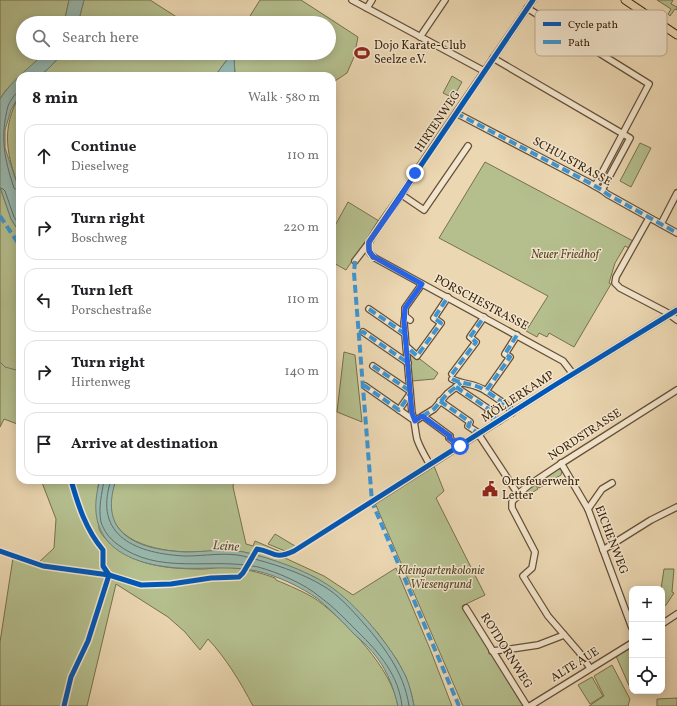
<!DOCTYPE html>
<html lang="en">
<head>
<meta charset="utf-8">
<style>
  :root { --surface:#fff; --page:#f2f2f2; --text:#202124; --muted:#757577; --line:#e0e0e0 }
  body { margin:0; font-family:Vollkorn,serif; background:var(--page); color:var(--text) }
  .controls { position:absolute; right:12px; bottom:12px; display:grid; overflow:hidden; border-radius:8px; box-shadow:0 2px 10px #0003 }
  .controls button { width:36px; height:36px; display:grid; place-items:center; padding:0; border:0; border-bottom:1px solid var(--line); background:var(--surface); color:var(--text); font:20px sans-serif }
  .stop { position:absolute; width:12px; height:12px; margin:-9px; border:3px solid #2563eb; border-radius:50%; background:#fff }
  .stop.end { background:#2563eb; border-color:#fff; box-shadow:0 1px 4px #0008 }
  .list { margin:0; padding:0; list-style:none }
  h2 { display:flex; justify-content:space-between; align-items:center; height:52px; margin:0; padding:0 16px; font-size:17px }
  h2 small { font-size:13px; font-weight:400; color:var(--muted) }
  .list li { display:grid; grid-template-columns:26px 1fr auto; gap:12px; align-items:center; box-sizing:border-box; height:64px; margin:0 8px 8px; padding:0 8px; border:1px solid var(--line); border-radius:12px }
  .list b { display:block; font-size:15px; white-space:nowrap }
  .list p { margin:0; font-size:13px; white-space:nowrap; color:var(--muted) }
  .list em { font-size:13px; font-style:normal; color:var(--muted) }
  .icon { flex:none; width:22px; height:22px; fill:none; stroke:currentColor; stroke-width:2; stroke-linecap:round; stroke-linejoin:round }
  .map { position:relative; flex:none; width:677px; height:706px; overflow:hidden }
  .search { position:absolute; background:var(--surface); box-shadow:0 2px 10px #0003; left:16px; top:16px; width:320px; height:44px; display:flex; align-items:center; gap:10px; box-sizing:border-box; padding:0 14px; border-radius:22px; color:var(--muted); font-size:15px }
  .panel { position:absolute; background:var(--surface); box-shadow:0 2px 10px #0003; left:16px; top:72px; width:320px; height:412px; border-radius:12px }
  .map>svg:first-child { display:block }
  .green { fill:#b5bf8e; stroke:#78704d }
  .water { fill:#98b9b0; stroke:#727d6e }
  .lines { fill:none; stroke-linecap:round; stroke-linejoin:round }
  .shore { stroke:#696e5e; stroke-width:1 }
  .stream { stroke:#727d6e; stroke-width:1 }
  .minor-casing { stroke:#664f36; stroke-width:8 }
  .major-casing { stroke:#3a220c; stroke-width:9 }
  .minor { stroke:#f2e5cd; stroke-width:5.5 }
  .major { stroke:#ebd7b2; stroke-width:7 }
  .quiet { stroke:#3e95d2; stroke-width:4; stroke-dasharray:8 4; stroke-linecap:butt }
  .cycleway-casing { stroke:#f2e5cd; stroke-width:8 }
  .cycleway { stroke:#0057b8; stroke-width:5 }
  .route { stroke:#2563eb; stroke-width:5 }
  .labels { text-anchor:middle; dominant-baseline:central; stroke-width:3; stroke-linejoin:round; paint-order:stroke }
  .poi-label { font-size:12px; fill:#3a220c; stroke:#f2e5cd; text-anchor:start }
  .street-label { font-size:12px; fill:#3a220c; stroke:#f2e5cd }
  .park-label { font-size:12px; font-style:italic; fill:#59492c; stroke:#f2e5cd }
  .water-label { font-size:13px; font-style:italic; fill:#564f3d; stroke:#f2e5cd }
  .key { fill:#f2e5cd; stroke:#bbaa93; stroke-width:1 }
  .key-label { font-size:11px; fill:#3a220c }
</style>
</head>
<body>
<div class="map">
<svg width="677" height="706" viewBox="0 0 677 706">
  <rect width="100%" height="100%" fill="#ebd7b2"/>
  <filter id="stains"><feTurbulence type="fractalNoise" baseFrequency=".005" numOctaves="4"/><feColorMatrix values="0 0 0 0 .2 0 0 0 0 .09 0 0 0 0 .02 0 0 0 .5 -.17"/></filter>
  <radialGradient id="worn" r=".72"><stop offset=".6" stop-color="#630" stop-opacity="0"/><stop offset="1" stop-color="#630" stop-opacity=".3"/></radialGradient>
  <g class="green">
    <path d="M0,0H69L64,23H23V53H45L6,90L0,99Z"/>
    <path d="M84,0H150L186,23H78Z"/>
    <path d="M260,0H301L358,37L354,57L347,73L332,83V76H235L234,57H229L215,76H39L48,69L63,53H329V23H248L250,16Z"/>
    <path d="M657,0H673L671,4L677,7V10L675,9L670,16L668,14L671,9Z"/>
    <path d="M452,76L462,82L453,98L443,93Z"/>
    <path d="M20,94V192C7,154 0,131 20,94Z"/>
    <path d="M640,143L651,148L631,187L620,181Z"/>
    <path d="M485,162L633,241L629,248L625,246L615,263L609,283L611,284L574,347L549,333L547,337L539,333L537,337L526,331L548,296L439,238Z"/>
    <path d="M0,187L11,219L20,233V425L4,419L0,427Z"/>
    <path d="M348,202L379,221L346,270L332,262V231Z"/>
    <path d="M408,350L438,373L434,379L412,381Z"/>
    <path d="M344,352L355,355L362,422L337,412Z"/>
    <path d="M434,466L444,491L436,498L485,595L462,606L524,706H463L375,503Z"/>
    <path d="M558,468L562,471L561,475L539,488L536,484Z"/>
    <path d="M41,480H100L98,486L99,529C103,537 108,542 115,547C140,567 172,569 203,569C210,569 217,567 224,567C242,568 259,572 275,578L276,580C288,585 307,593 317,600C347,622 392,669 398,706H253C241,683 226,658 208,639L200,650L185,632L168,617L116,584L87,706H0V642L13,558L36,565L54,548L56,519Z"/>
    <path d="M116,480H234L233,487L246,544L253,546L255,541L281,552L273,554L257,547L252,554C230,548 210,552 188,552C155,551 105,541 111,498C111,492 114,486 116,480Z"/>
    <path d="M535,484L538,489L516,502L515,501L519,495Z"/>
    <path d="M275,534L295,546L293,550L285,551L268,544Z"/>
    <path d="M259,551L275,558H285L324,576L353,595L396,568L430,649L452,706H414L412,696L406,677L397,660L377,632L316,578L286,565L256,555Z"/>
    <path d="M664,569H674L672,592L674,593L666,605L662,607L661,589Z"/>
    <path d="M632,646V690H631L616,656Z"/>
    <path d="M612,665L630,699L628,706H589L604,696L594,676Z"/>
    <path d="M592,677L603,696L590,704L578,685Z"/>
    <path d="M677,698V706H657V699Z"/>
  </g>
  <g class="water">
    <path d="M69,0H84L78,23H64Z"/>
    <path d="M45,53H63L48,69L39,76H20V94L11,110L5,130V148L20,192V233L11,219L0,187V99C12,80 29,68 45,53Z"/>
    <path d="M232,55L234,57L235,76H215L229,57Z"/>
    <path d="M100,480H116C97,536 140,550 186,552C205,552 225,548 244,552C270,558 306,570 328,585C355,602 393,648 406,677C410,686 412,696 414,706H398C394,689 388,673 378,659C371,649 362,641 353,633C342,621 330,609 318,599C301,587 278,576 257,571C225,564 193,572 161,566C111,558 85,531 100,480Z"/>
  </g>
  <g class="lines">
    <g class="shore">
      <path d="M20,92C14,93 11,100 8,106C0,137 4,158 14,188L17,190L20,191"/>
      <path d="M0,188L3,189L5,191L14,217L20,226"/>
      <path d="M104,480C102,494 98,507 101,522C104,531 109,538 117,544C158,576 211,557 258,567C277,572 305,584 320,597C334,607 346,620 358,632C379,652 399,676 402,706"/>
      <path d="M111,480C92,537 138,554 186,556C205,556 225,552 243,556C271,563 301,572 325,587C338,595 349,607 359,618C382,644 404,671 409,706"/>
    </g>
    <path class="stream" d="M0,362L5,367L20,371"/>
    <defs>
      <g id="minor">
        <path d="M352,0L484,71"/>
        <path d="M533,0L415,173C408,189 367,237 368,248C368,253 372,255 375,258L563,361L573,374"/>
        <path d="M367,8L372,0"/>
        <path d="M527,8L649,84L595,186"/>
        <path d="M420,37L445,0"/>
        <path d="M493,58L630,138L602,190"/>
        <path d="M456,113L586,181L602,190L607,194L677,233"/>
        <path d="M402,195L424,210L468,146"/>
        <path d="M649,218L616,277L615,283L620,288L666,312L677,320"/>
        <path d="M661,224L677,193"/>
        <path d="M355,261L368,244"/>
        <path d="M369,309L405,334"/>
        <path d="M405,316L404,323L406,346L417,356L441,323L434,318L448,297"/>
        <path d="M410,320L405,316V308L422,284"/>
        <path d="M363,332L408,363"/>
        <path d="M406,346L412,413C415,422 415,430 417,439C420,448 425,456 430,465"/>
        <path d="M373,366L410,391"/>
        <path d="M452,374L476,342L470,337L484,317"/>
        <path d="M452,379C464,385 475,383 486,391"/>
        <path d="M365,386L415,421"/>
        <path d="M456,387L490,410L488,413L499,421"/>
        <path d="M440,401L470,422L468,426L477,432L518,494"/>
        <path d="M399,410L410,394"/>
        <path d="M512,413L508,406L486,391L510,357L505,354L517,335"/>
        <path d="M423,416L450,436L449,438L459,446"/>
        <path d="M415,421L434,409L447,394L461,383"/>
        <path d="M561,463L588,509L632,628"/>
        <path d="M372,502L555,385L677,310"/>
        <path d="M588,509L602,489L612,483"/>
        <path d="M603,550L651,520L677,507"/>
        <path d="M466,608L527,706"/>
        <path d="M662,624L677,614"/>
        <path d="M492,651L511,649L538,645L564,635"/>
        <path d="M590,668L579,652L548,616L523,576L532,568L535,552L512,508V502L518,494L529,485L562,463L677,390"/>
        <path d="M530,706L632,643"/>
      </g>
      <path id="major" d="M625,0L677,35"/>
    </defs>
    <use href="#minor" class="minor-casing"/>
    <use href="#major" class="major-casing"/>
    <use href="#minor" class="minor"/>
    <use href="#major" class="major"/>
    <g class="quiet">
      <path d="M456,113L586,181L602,190L607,194L677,233"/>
      <path d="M0,216L20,246"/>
      <path d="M355,261L354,273L372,502L459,706"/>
      <path d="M369,309L405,334"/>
      <path d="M405,316L404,323L406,346L417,356L441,323L434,318L448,297"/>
      <path d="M359,333L363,332L408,363"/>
      <path d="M406,346L411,410L415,421"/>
      <path d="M373,366L410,391"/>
      <path d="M452,374L476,342L470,337L484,317"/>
      <path d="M452,379C464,385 475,383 486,391"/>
      <path d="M363,386H365L399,410L410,394"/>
      <path d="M456,387L490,410L488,413L499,421"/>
      <path d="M440,401L470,422L468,426L479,434"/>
      <path d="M512,413L508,406L486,391L510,357L505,354L517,335"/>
      <path d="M459,446L449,438L450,436L423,416L434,409L447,394L461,383"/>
    </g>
    <defs>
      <g id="cycleway">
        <path d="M373,257L369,251V242L533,0"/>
        <path d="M71,480C78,505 86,530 103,550V566L109,575"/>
        <path d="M0,551L43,566L109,575L141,585L171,584L211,578L239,577L243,573L257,549C274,551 273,561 294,551L555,385L677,310"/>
        <path d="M64,706L71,677L88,641L109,575"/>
      </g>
    </defs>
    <use href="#cycleway" class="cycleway-casing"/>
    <use href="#cycleway" class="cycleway"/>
  </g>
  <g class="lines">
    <path class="route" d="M415,173L402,195L369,242C368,249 369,252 374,257L422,284L405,308L404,322L412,413L415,421L422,416L450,436L449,438L460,446"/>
  </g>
  <defs>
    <symbol id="stadium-bare" viewBox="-9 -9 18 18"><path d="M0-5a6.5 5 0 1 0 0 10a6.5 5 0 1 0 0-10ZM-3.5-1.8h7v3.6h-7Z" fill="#8f2418" stroke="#f2e5cd" stroke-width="2.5" paint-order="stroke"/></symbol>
    <symbol id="civic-bare" viewBox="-9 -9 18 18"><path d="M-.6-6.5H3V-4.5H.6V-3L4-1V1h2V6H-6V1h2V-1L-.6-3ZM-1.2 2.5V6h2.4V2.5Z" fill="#8f2418" stroke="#f2e5cd" stroke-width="2.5" paint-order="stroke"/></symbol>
  </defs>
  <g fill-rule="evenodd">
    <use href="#stadium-bare" x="351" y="42" width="22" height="22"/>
    <use href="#civic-bare" x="479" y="478" width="22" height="22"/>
  </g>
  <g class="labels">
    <g class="poi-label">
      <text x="374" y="46">Dojo Karate-Club<tspan x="374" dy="14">Seelze e.V.</tspan></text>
      <text x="502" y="482">Ortsfeuerwehr<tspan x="502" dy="14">Letter</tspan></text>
    </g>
    <g class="street-label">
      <text transform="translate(438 122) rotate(-56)">HIRTENWEG</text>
      <text transform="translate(572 162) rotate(29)">SCHULSTRASSE</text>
      <text transform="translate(481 303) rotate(28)">PORSCHESTRASSE</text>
      <text transform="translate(518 397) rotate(-33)">MÖLLERKAMP</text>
      <text transform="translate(585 435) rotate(-33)">NORDSTRASSE</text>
      <text transform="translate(611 540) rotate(69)">EICHENWEG</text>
      <text transform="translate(506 651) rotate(58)">ROTDORNWEG</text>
      <text transform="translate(575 665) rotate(-32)">ALTE AUE</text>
    </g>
    <g class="park-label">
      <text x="565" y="255">Neuer Friedhof</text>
      <text x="441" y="571">Kleingartenkolonie<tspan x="441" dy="14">Wiesengrund</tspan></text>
    </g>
    <g class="water-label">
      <text transform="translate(226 547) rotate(4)">Leine</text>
    </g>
  </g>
  <rect x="535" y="10" width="132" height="46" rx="6" class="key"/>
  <rect x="543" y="22" width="18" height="4" fill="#0057b8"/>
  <rect x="543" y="40" width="18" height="4" fill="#3e95d2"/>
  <g class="key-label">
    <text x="568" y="28">Cycle path</text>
    <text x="568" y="46">Path</text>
  </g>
  <rect width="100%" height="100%" filter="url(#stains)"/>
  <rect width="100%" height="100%" fill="url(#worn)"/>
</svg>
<div class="controls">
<button>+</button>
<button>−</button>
<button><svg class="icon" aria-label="locate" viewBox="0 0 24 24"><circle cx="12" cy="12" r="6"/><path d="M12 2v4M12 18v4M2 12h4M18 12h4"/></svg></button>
</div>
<div class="stop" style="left:460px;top:446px"></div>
<div class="stop end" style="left:415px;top:173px"></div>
<div class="search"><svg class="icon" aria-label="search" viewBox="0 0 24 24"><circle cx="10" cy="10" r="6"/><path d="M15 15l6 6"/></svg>Search here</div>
<section class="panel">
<h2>8 min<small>Walk · 580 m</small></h2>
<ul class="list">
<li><svg class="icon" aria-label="ahead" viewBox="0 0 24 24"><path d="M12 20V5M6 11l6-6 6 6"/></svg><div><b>Continue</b><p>Dieselweg</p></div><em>110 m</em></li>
<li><svg class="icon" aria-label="right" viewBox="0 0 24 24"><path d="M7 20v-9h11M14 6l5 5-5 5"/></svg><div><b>Turn right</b><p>Boschweg</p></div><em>220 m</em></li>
<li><svg class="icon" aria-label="left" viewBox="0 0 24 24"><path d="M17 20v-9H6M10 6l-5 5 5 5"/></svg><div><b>Turn left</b><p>Porschestraße</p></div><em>110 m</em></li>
<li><svg class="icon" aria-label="right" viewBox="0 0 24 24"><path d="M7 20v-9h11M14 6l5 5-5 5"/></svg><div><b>Turn right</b><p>Hirtenweg</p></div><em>140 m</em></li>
<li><svg class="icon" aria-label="arrive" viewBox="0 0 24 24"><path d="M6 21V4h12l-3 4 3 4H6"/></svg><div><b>Arrive at destination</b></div></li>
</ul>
</section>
</div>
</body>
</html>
